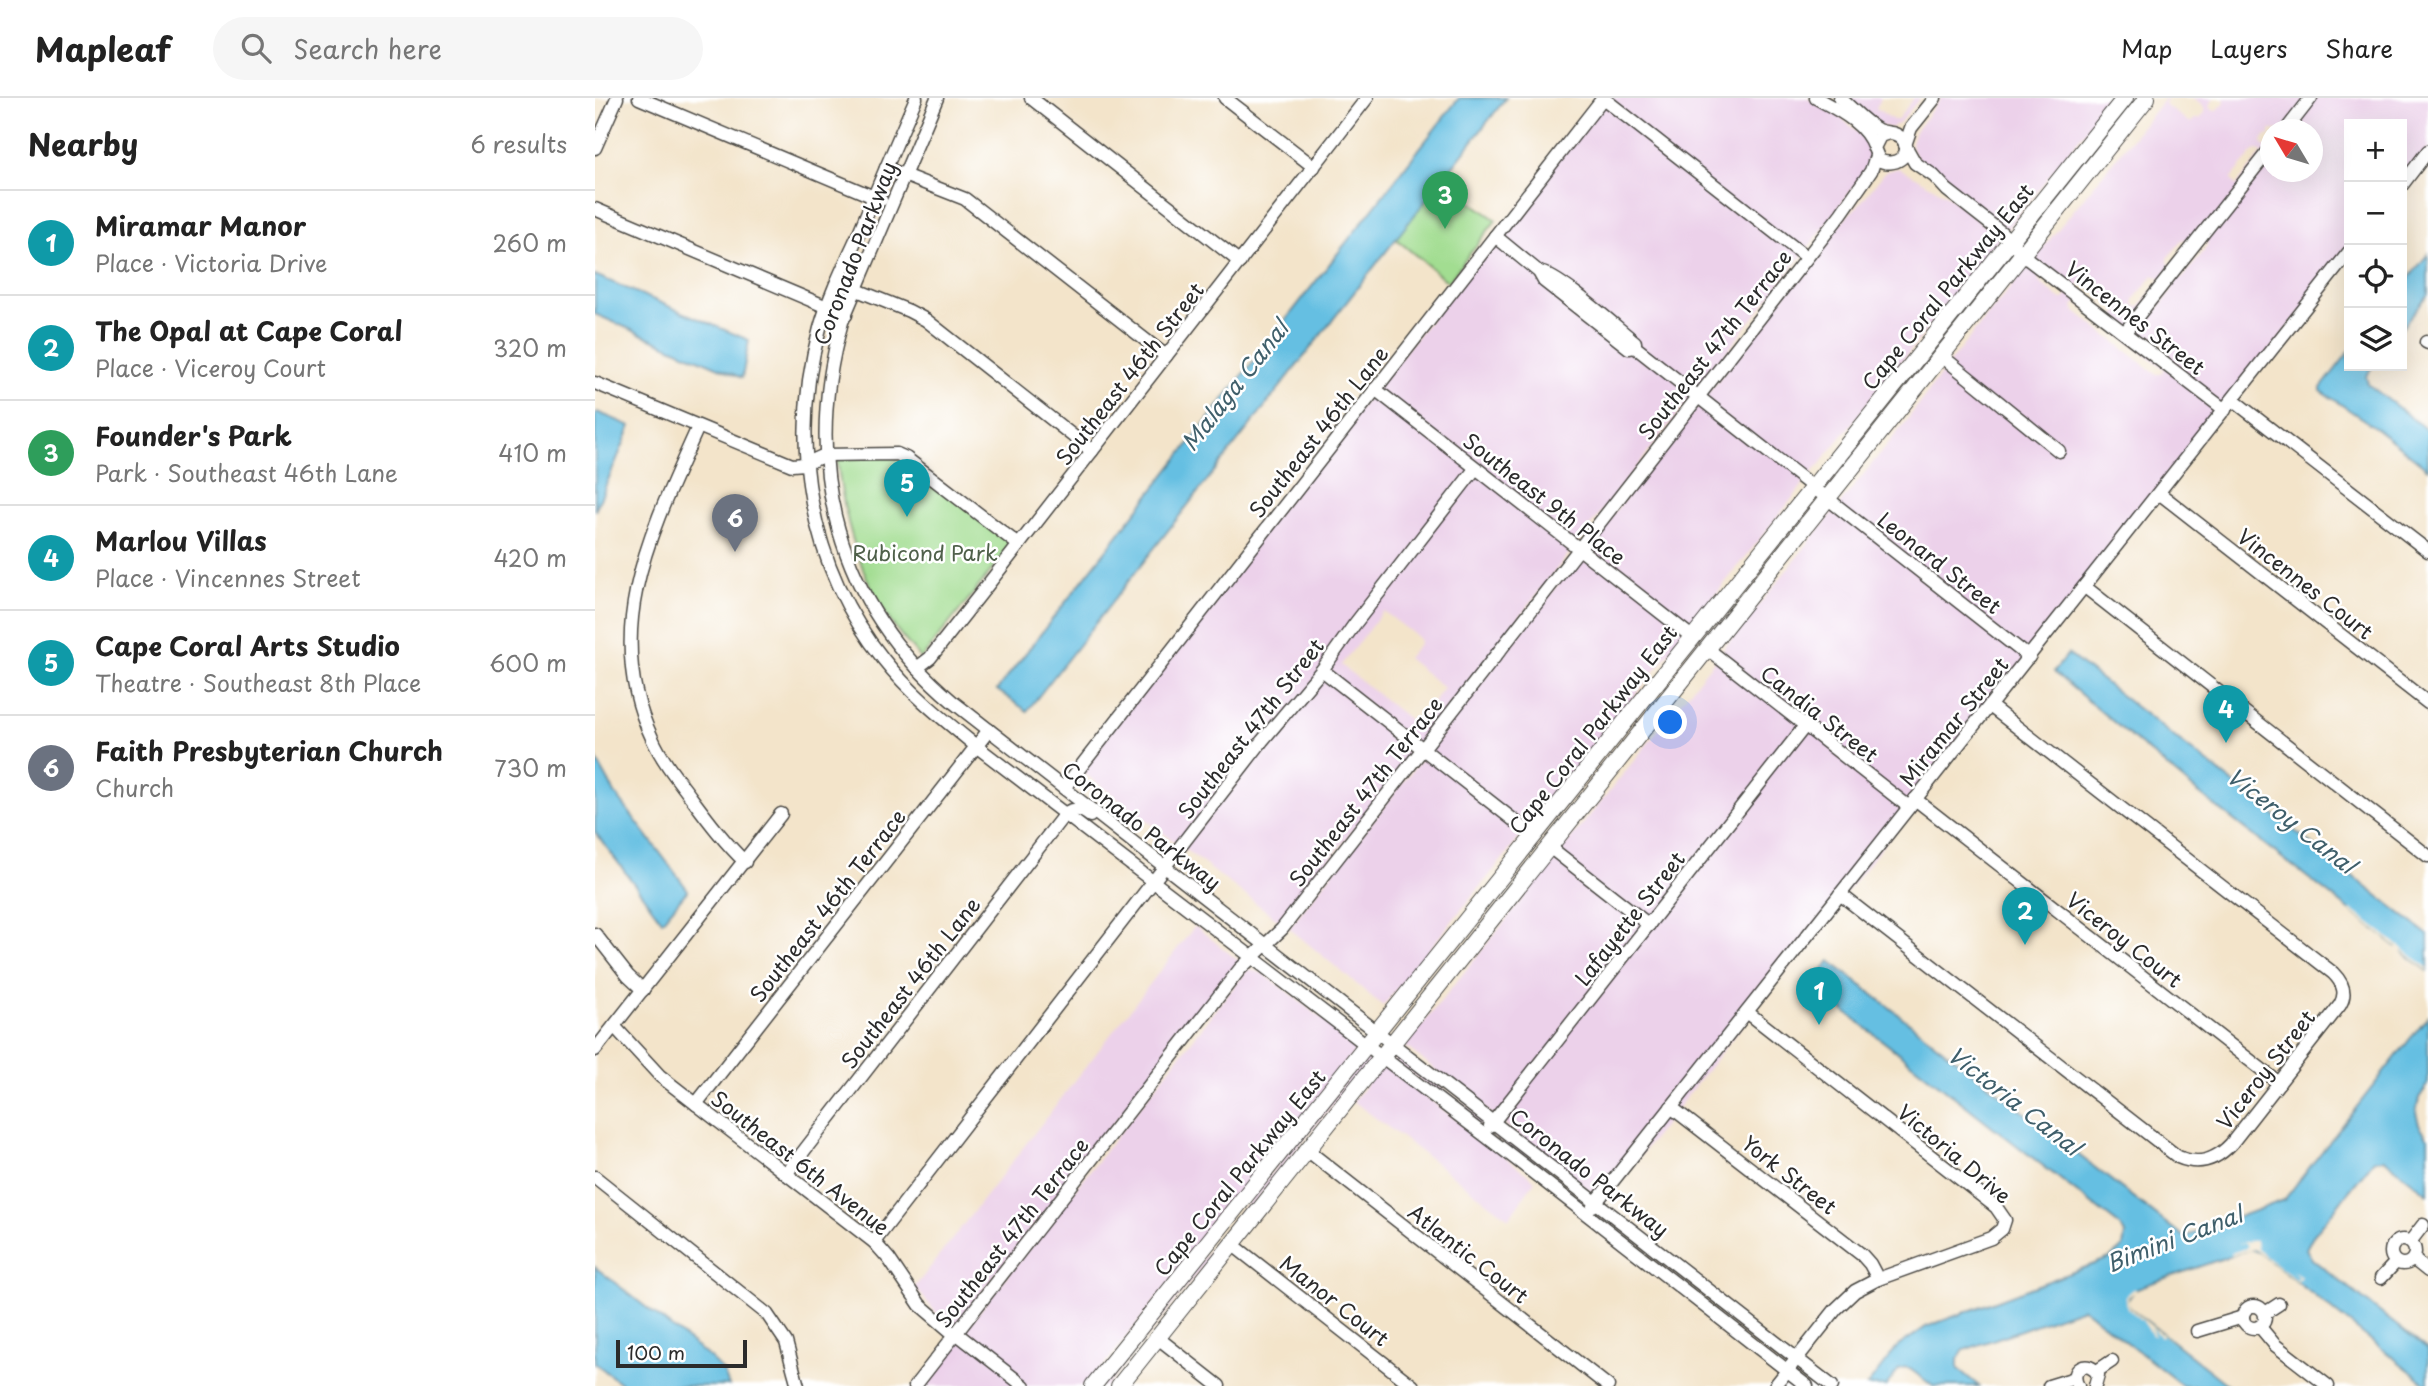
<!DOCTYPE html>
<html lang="en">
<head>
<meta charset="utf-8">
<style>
  :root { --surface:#fff; --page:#f6f6f6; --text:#222; --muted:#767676; --line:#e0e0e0; --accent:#b45309 }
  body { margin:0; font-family:"Playpen Sans",sans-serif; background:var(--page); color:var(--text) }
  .controls { position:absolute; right:21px; top:21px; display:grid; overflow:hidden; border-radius:0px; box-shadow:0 7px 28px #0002 }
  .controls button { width:63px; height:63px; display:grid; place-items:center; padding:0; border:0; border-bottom:2px solid var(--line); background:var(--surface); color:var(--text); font:35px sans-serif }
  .compass { position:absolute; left:1665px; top:21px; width:63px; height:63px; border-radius:50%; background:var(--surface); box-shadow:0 7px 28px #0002; rotate:308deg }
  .scale { position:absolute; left:21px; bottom:18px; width:131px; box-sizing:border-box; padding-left:7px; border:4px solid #2b2b2b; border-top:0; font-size:19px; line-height:24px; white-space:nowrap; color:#2b2b2b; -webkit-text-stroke:5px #fff; paint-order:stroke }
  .you { position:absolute; left:1076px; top:625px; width:24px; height:24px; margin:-18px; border:5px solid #fff; border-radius:50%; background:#1a73e8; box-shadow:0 0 0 10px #1a73e833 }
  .badge { display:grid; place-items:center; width:46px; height:46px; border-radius:50%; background:var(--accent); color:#fff; font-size:23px; font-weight:700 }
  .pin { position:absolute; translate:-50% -58px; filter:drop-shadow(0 2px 4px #0008) }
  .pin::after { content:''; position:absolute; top:37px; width:24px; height:21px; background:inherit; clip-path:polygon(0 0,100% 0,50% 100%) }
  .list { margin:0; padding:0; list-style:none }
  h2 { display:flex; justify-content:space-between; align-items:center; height:91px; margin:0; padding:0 28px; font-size:30px }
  h2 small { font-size:23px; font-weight:400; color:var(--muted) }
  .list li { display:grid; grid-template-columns:46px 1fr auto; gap:21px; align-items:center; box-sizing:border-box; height:105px; padding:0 28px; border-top:2px solid var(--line) }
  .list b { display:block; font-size:26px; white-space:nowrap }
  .list p { margin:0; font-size:23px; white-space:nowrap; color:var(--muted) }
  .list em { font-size:23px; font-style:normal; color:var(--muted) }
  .icon { flex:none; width:38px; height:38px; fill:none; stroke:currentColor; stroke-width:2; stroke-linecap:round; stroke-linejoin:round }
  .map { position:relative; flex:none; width:1833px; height:1288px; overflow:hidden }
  header { display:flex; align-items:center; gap:42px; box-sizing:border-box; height:98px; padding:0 35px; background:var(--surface); border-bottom:2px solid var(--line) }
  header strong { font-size:33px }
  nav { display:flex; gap:38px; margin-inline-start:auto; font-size:24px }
  .search { width:490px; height:63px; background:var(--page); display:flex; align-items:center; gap:18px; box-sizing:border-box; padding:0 24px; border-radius:38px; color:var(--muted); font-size:26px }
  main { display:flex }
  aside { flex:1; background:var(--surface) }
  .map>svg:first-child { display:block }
  .built { fill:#ecd1ea; fill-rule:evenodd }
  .green { fill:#a2dd91; stroke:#66845e; stroke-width:2 }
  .water { fill:#65bfe2; stroke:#487586; stroke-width:2 }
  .pier { fill:#f3e4ca }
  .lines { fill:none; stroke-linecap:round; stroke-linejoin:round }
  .minor-casing { stroke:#494743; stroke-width:15 }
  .major-casing { stroke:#494743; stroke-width:18 }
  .minor { stroke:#fff; stroke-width:12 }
  .major { stroke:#fff; stroke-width:16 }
  .labels { text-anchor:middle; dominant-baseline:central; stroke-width:5; stroke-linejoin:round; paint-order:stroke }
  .street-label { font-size:21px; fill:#2b2b2b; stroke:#fff }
  .park-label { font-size:21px; fill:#4f604a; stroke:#fff }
  .water-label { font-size:23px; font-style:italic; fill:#3f5f6b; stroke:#fff }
</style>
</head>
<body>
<header>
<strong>Mapleaf</strong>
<div class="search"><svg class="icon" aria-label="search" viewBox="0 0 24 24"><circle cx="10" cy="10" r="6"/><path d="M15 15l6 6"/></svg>Search here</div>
<nav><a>Map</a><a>Layers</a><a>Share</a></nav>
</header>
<main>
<aside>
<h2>Nearby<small>6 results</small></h2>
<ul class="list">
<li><span class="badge" style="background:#0f9aa8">1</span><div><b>Miramar Manor</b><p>Place · Victoria Drive</p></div><em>260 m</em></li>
<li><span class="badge" style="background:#0f9aa8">2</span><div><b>The Opal at Cape Coral</b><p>Place · Viceroy Court</p></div><em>320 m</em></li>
<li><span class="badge" style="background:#2e9e5b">3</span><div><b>Founder's Park</b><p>Park · Southeast 46th Lane</p></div><em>410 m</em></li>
<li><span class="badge" style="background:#0f9aa8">4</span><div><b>Marlou Villas</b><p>Place · Vincennes Street</p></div><em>420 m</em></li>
<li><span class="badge" style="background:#0f9aa8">5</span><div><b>Cape Coral Arts Studio</b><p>Theatre · Southeast 8th Place</p></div><em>600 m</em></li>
<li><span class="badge" style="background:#6b7280">6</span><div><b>Faith Presbyterian Church</b><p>Church</p></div><em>730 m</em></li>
</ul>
</aside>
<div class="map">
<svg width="1833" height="1288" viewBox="0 0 1833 1288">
  <rect width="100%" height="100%" fill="#fff"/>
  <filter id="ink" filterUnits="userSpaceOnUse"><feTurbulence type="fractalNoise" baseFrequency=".0143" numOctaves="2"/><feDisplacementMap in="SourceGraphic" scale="14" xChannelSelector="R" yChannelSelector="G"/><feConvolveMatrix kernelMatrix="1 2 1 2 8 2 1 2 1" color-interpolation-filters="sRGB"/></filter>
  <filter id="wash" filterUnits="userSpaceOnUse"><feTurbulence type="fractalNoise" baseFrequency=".00686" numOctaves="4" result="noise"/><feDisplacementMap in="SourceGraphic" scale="28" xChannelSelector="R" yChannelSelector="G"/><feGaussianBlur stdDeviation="1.57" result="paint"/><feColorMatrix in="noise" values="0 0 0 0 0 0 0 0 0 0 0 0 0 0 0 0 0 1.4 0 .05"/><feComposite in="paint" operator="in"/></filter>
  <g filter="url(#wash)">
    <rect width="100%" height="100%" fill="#f3e4ca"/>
    <g class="built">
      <path d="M1011,0H1212L1241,16L1270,40L1276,58L1272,70L1240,115L686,824L481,669ZM788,513L824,540L825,545L812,560L849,590L824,624L816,623L746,567Z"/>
      <path d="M1252,0H1286L1281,10L1298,22H1302L1319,0H1325L1304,25L1295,30L1286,28Z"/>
      <path d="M1346,0H1513L1503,12V17L1411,132L1323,61L1317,53L1316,44L1320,33Z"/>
      <path d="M1570,0H1572L1570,3L1571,8L1595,25L1600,21H1605L1610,14L1609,9L1597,0H1619L1614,9L1621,14L1630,4L1629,0H1833V51L1807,85V26H1754V152L1009,1104L810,948L1309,326L1358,260ZM1675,32H1717V74H1675V50H1670L1666,45L1671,38L1675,37ZM1663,52L1668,55L1641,88L1636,81L1659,53ZM1608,140L1612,144V149L1588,180L1583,181L1579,177ZM1588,141L1597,144L1576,168L1573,165V160ZM1447,176L1473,196L1469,201H1465L1445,185L1443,182ZM1559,177L1567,181L1544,210L1539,206V201ZM1485,184L1490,185L1522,209L1523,213L1521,217L1517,219L1482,192ZM1574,185L1577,188V193L1558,217H1554L1550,214ZM1482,204L1570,271L1567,276H1561L1480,213L1478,208ZM1558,238L1575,251L1571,258L1568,259L1551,246L1554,239Z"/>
      <path d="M1304,70L1350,96L1405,140L1007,639L788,908L694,830L1250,120L1263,108L1291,73Z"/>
      <path d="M600,828L645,864L356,1233L320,1189Z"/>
      <path d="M653,871L669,876L764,949L492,1288H326Z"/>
      <path d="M773,955L779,960L749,997L746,996L512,1288H505Z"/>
      <path d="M804,956L950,1069L946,1075L799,963Z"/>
      <path d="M788,966L940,1082L914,1120L758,1003Z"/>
    </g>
    <g class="green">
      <path d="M845,82L901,122L853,184L800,140Z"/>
      <path d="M302,356L419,444L326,561C314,546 298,530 289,513C260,465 247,412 242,357Z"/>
    </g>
    <g class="water">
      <path d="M864,0H911L432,613L402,592Z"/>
      <path d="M1833,156V196L1807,230V189Z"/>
      <path d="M0,177L154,242L147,280L0,216Z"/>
      <path d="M1754,254V268H1778L1771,278L1773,286L1833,333V371L1781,330L1726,293V290Z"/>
      <path d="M2,314L36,328L0,413V317Z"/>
      <path d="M1473,556L1833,837V873L1601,693L1460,575L1459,573Z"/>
      <path d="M0,659L20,695L93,792L67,823L0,734Z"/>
      <path d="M1235,863L1589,1139L1689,1102L1833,918V987L1824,1000L1821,1015L1824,1026L1833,1040V1096L1789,1061L1779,1062L1717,1139L1711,1151L1717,1161L1833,1252V1287L1665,1155L1655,1151L1542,1190L1532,1202L1535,1210L1634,1288H1588L1488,1210L1369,1252L1363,1261V1271L1384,1288H1338L1315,1271L1310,1269L1304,1271L1291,1288H1272L1302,1249L1331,1229L1515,1160L1528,1149L1530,1136L1524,1127L1216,887Z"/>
      <path d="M0,1169L114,1259L128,1273L134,1288H29L0,1265Z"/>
    </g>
    <g class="pier">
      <path d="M1756,811L1833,870V873L1808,853L1805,855L1801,852L1802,849L1755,813Z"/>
      <path d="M1655,1143H1661L1662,1151L1700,1181L1703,1180L1702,1178L1696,1172L1706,1179L1702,1184L1659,1151L1637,1157L1636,1155L1651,1150L1652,1148L1650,1145L1642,1146Z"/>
      <path d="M1541,1190L1542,1193L1533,1199L1535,1210L1586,1252L1567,1237L1565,1239L1556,1229L1560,1239L1557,1237L1547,1222L1532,1210L1531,1199L1535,1193Z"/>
    </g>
  </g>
  <g filter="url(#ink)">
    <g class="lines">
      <defs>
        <g id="minor">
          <path d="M44,0L286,102"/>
          <path d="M321,0C301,46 282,91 263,137C249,168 234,198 225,230C193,344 214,469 289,562C315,595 348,621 381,648L922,1062L1212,1288"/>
          <path d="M342,0L247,224C206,369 242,506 358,604L1237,1288"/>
          <path d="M436,0L645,164"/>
          <path d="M630,0L719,69"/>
          <path d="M1008,0L1211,159"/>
          <path d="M1221,0C1243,12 1271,25 1279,50"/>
          <path d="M1245,0C1257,10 1269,24 1283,32C1292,36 1302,33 1308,42C1319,58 1298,70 1284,62L1279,50L1285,38L1294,35"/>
          <path d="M1691,32L1716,0"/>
          <path d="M1310,47L1316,30L1340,0"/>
          <path d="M1311,49L1320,65L1339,78L1352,92L1407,135L1434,162L1630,312"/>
          <path d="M0,50L22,0"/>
          <path d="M291,70L370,101L571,258"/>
          <path d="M1807,87L1833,53"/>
          <path d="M0,111L251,217"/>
          <path d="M900,138L944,174L949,183L1034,250L1040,249"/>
          <path d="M944,174C965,178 1020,228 1040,244V249L1434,559"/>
          <path d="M242,184L314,213L331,222L497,353"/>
          <path d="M1530,234L1675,51"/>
          <path d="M1831,244L1833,245"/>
          <path d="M1348,259L1464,353"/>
          <path d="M0,285L197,367L210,366L230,357L302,356L311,360L424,447"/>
          <path d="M780,291L1097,539"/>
          <path d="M1638,302L1833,453"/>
          <path d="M103,329C58,429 5,531 57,640C66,660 79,677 92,694C110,718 128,743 150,764"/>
          <path d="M1564,395L1833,605"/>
          <path d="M1490,489L1833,758"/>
          <path d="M1113,549L1119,556L1314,709"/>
          <path d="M322,570L335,560L384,498L772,0"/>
          <path d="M727,572L939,738"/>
          <path d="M469,690L1008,0"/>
          <path d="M1320,701L1684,985"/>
          <path d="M956,747L961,754L1054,827"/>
          <path d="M1245,796L1583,1059C1604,1068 1621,1062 1636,1046L1745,907C1752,895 1748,885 1738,875L1395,608"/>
          <path d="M0,836L33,878L48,892"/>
          <path d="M1152,914L1401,1109L1410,1122L1407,1131L1396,1140L1283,1181L1260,1193L1241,1211L1180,1288"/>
          <path d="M19,928L65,978L279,1144L294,1161L325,1207L360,1237"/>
          <path d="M0,952L186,716"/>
          <path d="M101,1006L394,632"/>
          <path d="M1076,1009L1267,1157L1275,1166L1283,1181"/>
          <path d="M895,1028L1210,628"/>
          <path d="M712,1052L1013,1288"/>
          <path d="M191,1076L469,717C477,709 487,711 495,718"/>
          <path d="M0,1079L172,1216L191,1244L203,1288"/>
          <path d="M998,1108L1754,154"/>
          <circle cx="1808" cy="1154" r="12"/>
          <path d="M279,1144L667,643L727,572L759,527L880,371"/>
          <path d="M1815,1144L1828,1127"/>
          <path d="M637,1146L818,1288"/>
          <path d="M1818,1161L1833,1173"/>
          <path d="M1786,1180L1801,1164"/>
          <circle cx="1659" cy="1219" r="11"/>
          <path d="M1670,1215L1684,1206"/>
          <path d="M1665,1229L1680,1247L1733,1288"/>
          <path d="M1602,1233L1648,1219"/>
          <path d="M361,1235L429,1288"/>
          <path d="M563,1240L624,1288"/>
          <path d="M1502,1273L1517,1263"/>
          <path d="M320,1288L645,871L687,831L1246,116L1276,73L1281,58"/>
          <path d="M1454,1288L1480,1280"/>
          <path d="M1483,1288C1473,1271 1494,1260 1503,1277L1500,1288"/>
        </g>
        <g id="major">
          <path d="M498,1288L1530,0"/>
          <path d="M524,1288L1552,0"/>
        </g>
      </defs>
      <use href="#minor" class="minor-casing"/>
      <use href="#major" class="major-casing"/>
      <use href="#minor" class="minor"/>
      <use href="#major" class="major"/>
    </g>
  </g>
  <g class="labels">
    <g class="street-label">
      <text transform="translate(259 155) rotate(-69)">Coronado Parkway</text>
      <text transform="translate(1352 188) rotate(-51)">Cape Coral Parkway East</text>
      <text transform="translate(1541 219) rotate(38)">Vincennes Street</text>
      <text transform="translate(1119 246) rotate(-52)">Southeast 47th Terrace</text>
      <text transform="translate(534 275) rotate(-52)">Southeast 46th Street</text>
      <text transform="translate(723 333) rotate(-52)">Southeast 46th Lane</text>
      <text transform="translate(950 400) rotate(38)">Southeast 9th Place</text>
      <text transform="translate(1345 464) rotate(38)">Leonard Street</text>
      <text transform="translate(1711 485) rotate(38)">Vincennes Court</text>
      <text transform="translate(1225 615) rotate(38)">Candia Street</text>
      <text transform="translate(1358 623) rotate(-51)">Miramar Street</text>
      <text transform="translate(655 630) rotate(-52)">Southeast 47th Street</text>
      <text transform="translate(997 631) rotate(-52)">Cape Coral Parkway East</text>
      <text transform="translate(770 693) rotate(-52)">Southeast 47th Terrace</text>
      <text transform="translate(547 727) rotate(38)">Coronado Parkway</text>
      <text transform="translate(232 807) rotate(-52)">Southeast 46th Terrace</text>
      <text transform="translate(1034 820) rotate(-52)">Lafayette Street</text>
      <text transform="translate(1530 841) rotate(38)">Viceroy Court</text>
      <text transform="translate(315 884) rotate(-52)">Southeast 46th Lane</text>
      <text transform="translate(1670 971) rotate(-52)">Viceroy Street</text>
      <text transform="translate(1360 1055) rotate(40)">Victoria Drive</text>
      <text transform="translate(206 1064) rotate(38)">Southeast 6th Avenue</text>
      <text transform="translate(644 1074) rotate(-51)">Cape Coral Parkway East</text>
      <text transform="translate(995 1074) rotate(38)">Coronado Parkway</text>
      <text transform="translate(1195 1076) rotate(38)">York Street</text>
      <text transform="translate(416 1134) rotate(-52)">Southeast 47th Terrace</text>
      <text transform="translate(874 1155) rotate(38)">Atlantic Court</text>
      <text transform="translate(740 1202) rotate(38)">Manor Court</text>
    </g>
    <g class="park-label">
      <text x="330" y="454">Rubicond Park</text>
    </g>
    <g class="water-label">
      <text transform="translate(639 287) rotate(-52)">Malaga Canal</text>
      <text transform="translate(1697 722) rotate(38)">Viceroy Canal</text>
      <text transform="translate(1420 1002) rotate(38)">Victoria Canal</text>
      <text transform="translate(1579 1140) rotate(-21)">Bimini Canal</text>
    </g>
  </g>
</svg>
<div class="controls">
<button>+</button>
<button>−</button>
<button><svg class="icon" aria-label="locate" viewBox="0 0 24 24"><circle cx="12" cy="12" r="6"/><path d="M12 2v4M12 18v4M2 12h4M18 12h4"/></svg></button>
<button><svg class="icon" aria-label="layers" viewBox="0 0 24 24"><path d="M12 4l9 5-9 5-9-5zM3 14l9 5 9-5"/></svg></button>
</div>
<svg class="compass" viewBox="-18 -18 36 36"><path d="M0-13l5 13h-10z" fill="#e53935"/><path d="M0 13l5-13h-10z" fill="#767676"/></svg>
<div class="scale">100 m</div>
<div class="you"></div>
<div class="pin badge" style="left:1224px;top:927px;background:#0f9aa8">1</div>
<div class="pin badge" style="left:1430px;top:847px;background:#0f9aa8">2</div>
<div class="pin badge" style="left:850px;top:131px;background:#2e9e5b">3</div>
<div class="pin badge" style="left:1631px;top:645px;background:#0f9aa8">4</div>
<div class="pin badge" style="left:312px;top:419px;background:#0f9aa8">5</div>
<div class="pin badge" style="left:140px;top:454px;background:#6b7280">6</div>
</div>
</main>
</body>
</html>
